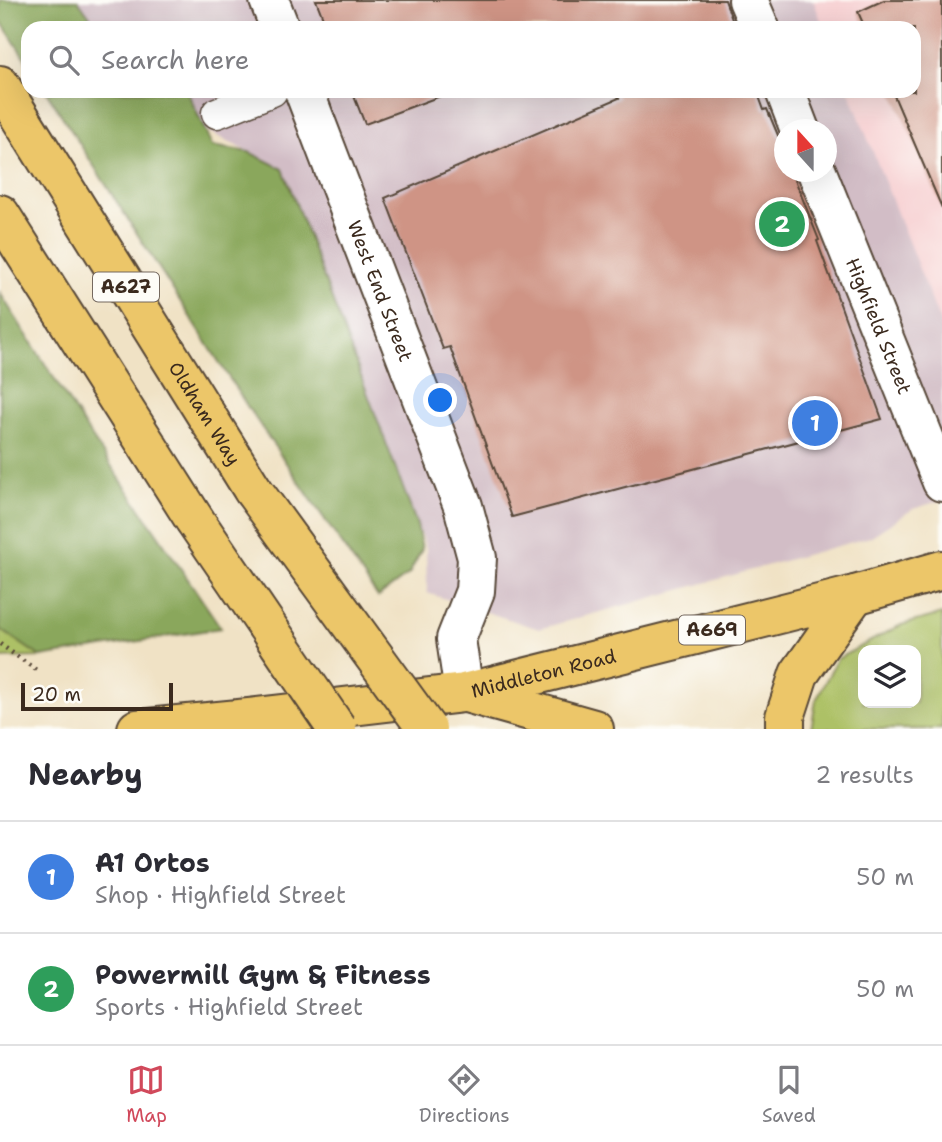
<!DOCTYPE html>
<html lang="en">
<head>
<meta charset="utf-8">
<style>
  :root { --surface:#fff; --page:#f2f2f3; --text:#2b2b33; --muted:#7c7c81; --line:#e1e1e2; --accent:#d1495b }
  body { margin:0; font-family:"Shantell Sans",sans-serif; background:var(--page); color:var(--text) }
  .controls { position:absolute; right:21px; bottom:21px; display:grid; overflow:hidden; border-radius:14px; box-shadow:0 7px 28px #0002 }
  .controls button { width:63px; height:63px; display:grid; place-items:center; padding:0; border:0; border-bottom:2px solid var(--line); background:var(--surface); color:var(--text); font:35px sans-serif }
  .compass { position:absolute; left:774px; top:119px; width:63px; height:63px; border-radius:50%; background:var(--surface); box-shadow:0 7px 28px #0002; rotate:339deg }
  .scale { position:absolute; left:21px; bottom:18px; width:152px; box-sizing:border-box; padding-left:7px; border:4px solid #3b2a1e; border-top:0; font-size:19px; line-height:24px; white-space:nowrap; color:#3b2a1e; -webkit-text-stroke:5px #fdfcf7; paint-order:stroke }
  .you { position:absolute; left:441px; top:401px; width:24px; height:24px; margin:-18px; border:5px solid #fff; border-radius:50%; background:#1a73e8; box-shadow:0 0 0 10px #1a73e833 }
  .badge { display:grid; place-items:center; width:46px; height:46px; border-radius:50%; background:var(--accent); color:#fff; font-size:23px; font-weight:700 }
  .pin { position:absolute; translate:-50% -50%; border:4px solid #fff; box-shadow:0 2px 7px #0006 }
  .list { margin:0; padding:0; list-style:none }
  h2 { display:flex; justify-content:space-between; align-items:center; height:91px; margin:0; padding:0 28px; font-size:30px }
  h2 small { font-size:23px; font-weight:400; color:var(--muted) }
  .list li { display:grid; grid-template-columns:46px 1fr auto; gap:21px; align-items:center; box-sizing:border-box; height:112px; padding:0 28px; border-top:2px solid var(--line) }
  .list b { display:block; font-size:26px; white-space:nowrap }
  .list p { margin:0; font-size:23px; white-space:nowrap; color:var(--muted) }
  .list em { font-size:23px; font-style:normal; color:var(--muted) }
  .icon { flex:none; width:38px; height:38px; fill:none; stroke:currentColor; stroke-width:2; stroke-linecap:round; stroke-linejoin:round }
  .map { position:relative; flex:none; width:942px; height:729px; overflow:hidden }
  .search { position:absolute; background:var(--surface); box-shadow:0 7px 28px #0002; left:21px; right:21px; top:21px; height:77px; display:flex; align-items:center; gap:18px; box-sizing:border-box; padding:0 24px; border-radius:21px; color:var(--muted); font-size:26px }
  .sheet { height:315px; background:var(--surface) }
  nav { display:flex; justify-content:space-around; align-items:center; box-sizing:border-box; height:98px; border-top:2px solid var(--line); background:var(--surface); font-size:19px; color:var(--muted) }
  nav a { display:grid; justify-items:center; gap:4px }
  nav .on { color:var(--accent) }
  .map>svg:first-child { display:block }
  .built { fill:#f7cfd1 }
  .industrial { fill:#d2bdc6; fill-rule:evenodd }
  .green { fill:#adc166; stroke:#747642; stroke-width:2; fill-rule:evenodd }
  .forest { fill:#8aa75b; stroke:#62683c; stroke-width:2 }
  .building { fill:#cf9485 }
  .lines { fill:none; stroke-linecap:round; stroke-linejoin:round }
  .lane-casing { stroke:#564637; stroke-width:33 }
  .street-casing { stroke:#564637; stroke-width:42 }
  .primary-casing { stroke:#564637; stroke-width:42 }
  .highway-casing { stroke:#564637; stroke-width:42 }
  .path { stroke:#564637; stroke-width:4.5; stroke-dasharray:2 5; stroke-linecap:butt }
  .lane { stroke:#fff; stroke-width:30 }
  .street { stroke:#fff; stroke-width:38 }
  .primary { stroke:#ecc669; stroke-width:38 }
  .highway { stroke:#ecc669; stroke-width:38 }
  .highway-bridge-casing { stroke:#564637; stroke-width:42; stroke-linecap:butt }
  .highway-bridge { stroke:#ecc669; stroke-width:38 }
  .labels { text-anchor:middle; dominant-baseline:central; stroke-width:5; stroke-linejoin:round; paint-order:stroke }
  .shield { fill:#fdfcf7; stroke:#75695f; stroke-width:2 }
  .shield-label { font-size:18px; font-weight:bold; fill:#3b2a1e }
  .street-label { font-size:19px; fill:#3b2a1e; stroke:#fdfcf7 }
</style>
</head>
<body>
<div class="map">
<svg width="942" height="729" viewBox="0 0 942 729">
  <rect width="100%" height="100%" fill="#fdfcf7"/>
  <filter id="ink" filterUnits="userSpaceOnUse"><feTurbulence type="fractalNoise" baseFrequency=".0143" numOctaves="2"/><feDisplacementMap in="SourceGraphic" scale="14" xChannelSelector="R" yChannelSelector="G"/><feConvolveMatrix kernelMatrix="1 2 1 2 8 2 1 2 1" color-interpolation-filters="sRGB"/></filter>
  <filter id="wash" filterUnits="userSpaceOnUse"><feTurbulence type="fractalNoise" baseFrequency=".00686" numOctaves="4" result="noise"/><feDisplacementMap in="SourceGraphic" scale="28" xChannelSelector="R" yChannelSelector="G"/><feGaussianBlur stdDeviation="1.57" result="paint"/><feColorMatrix in="noise" values="0 0 0 0 0 0 0 0 0 0 0 0 0 0 0 0 0 1.4 0 .05"/><feComposite in="paint" operator="in"/></filter>
  <g filter="url(#wash)">
    <rect width="100%" height="100%" fill="#f0e2c5"/>
    <path class="built" d="M794,0H942V332L835,91H914V28H807Z"/>
    <g class="industrial">
      <path d="M59,0H813L824,28H79Z"/>
      <path d="M127,91H849L942,327V500L913,509L870,537L539,629L427,593L426,548L283,169ZM785,130H827V172H785Z"/>
    </g>
    <g class="green">
      <path d="M942,614V729H811L816,700L837,659L901,625ZM863,650H916V703H863Z"/>
      <path d="M0,629L41,657L0,658Z"/>
    </g>
    <g class="forest">
      <path d="M0,0H78L98,28H28V63L0,20Z"/>
      <path d="M46,91H187L212,146L249,152L283,169L417,525L422,549L409,574L378,597L249,409Z"/>
      <path d="M0,293L87,430L221,628L41,657L0,629Z"/>
    </g>
    <g id="blocks">
      <g class="building">
        <path d="M316,0H725L735,28H327Z"/>
        <path d="M884,0H942V208L892,91H914V28H865L858,12Z"/>
        <path d="M352,91H454L365,124Z"/>
        <path d="M616,91H757L764,110L767,109L785,152V172H792L819,240L817,241L882,419L512,517L450,347L443,349L385,198L619,98Z"/>
      </g>
    </g>
  </g>
  <g filter="url(#ink)">
    <use href="#blocks" fill-opacity="0" stroke="#564637" stroke-width="2"/>
    <g class="lines">
      <defs>
        <path id="lane" d="M217,113L272,91"/>
        <g id="street">
          <path d="M269,0L280,28"/>
          <path d="M748,0L760,28"/>
          <path id="s1" d="M304,91L463,506L477,558L475,591L456,639L464,693"/>
          <path d="M785,91L800,130"/>
          <path id="s2" d="M817,172L942,482"/>
        </g>
        <g id="primary">
          <path d="M466,693L594,729"/>
          <path id="s3" d="M137,729L249,718L464,693L855,595L942,570"/>
          <path d="M785,729V717L799,674L855,595"/>
        </g>
        <g id="highway">
          <path id="s4" d="M0,85L253,490"/>
          <path d="M0,214L194,519"/>
        </g>
      </defs>
      <use href="#lane" class="lane-casing"/>
      <use href="#street" class="street-casing"/>
      <use href="#primary" class="primary-casing"/>
      <use href="#highway" class="highway-casing"/>
      <path class="path" d="M0,644L39,672"/>
      <use href="#lane" class="lane"/>
      <use href="#street" class="street"/>
      <use href="#primary" class="primary"/>
      <use href="#highway" class="highway"/>
      <defs>
        <g id="highway-bridge">
          <path d="M253,490L427,729"/>
          <path d="M194,519L337,729"/>
        </g>
      </defs>
      <use href="#highway-bridge" class="highway-bridge-casing"/>
      <use href="#highway-bridge" class="highway-bridge"/>
    </g>
  </g>
  <g class="labels">
    <g class="shield">
      <rect x="93" y="272.5" width="66" height="29" rx="5"/>
      <rect x="679" y="615.5" width="66" height="29" rx="5"/>
    </g>
    <g class="shield-label">
      <text x="126" y="287">A627</text>
      <text x="712" y="630">A669</text>
    </g>
    <g class="street-label">
      <text stroke="none"><textPath href="#s1" startOffset="214">West End Street</textPath></text>
      <text stroke="none"><textPath href="#s2" startOffset="166">Highfield Street</textPath></text>
      <text stroke="none"><textPath href="#s4" startOffset="387">Oldham Way</textPath></text>
      <text stroke="none"><textPath href="#s3" startOffset="411">Middleton Road</textPath></text>
    </g>
  </g>
</svg>
<div class="controls">
<button><svg class="icon" aria-label="layers" viewBox="0 0 24 24"><path d="M12 4l9 5-9 5-9-5zM3 14l9 5 9-5"/></svg></button>
</div>
<svg class="compass" viewBox="-18 -18 36 36"><path d="M0-13l5 13h-10z" fill="#e53935"/><path d="M0 13l5-13h-10z" fill="#7c7c81"/></svg>
<div class="scale">20 m</div>
<div class="you"></div>
<div class="pin badge" style="left:815px;top:423px;background:#3f7fe0">1</div>
<div class="pin badge" style="left:782px;top:224px;background:#2e9e5b">2</div>
<div class="search"><svg class="icon" aria-label="search" viewBox="0 0 24 24"><circle cx="10" cy="10" r="6"/><path d="M15 15l6 6"/></svg>Search here</div>
</div>
<section class="sheet">
<h2>Nearby<small>2 results</small></h2>
<ul class="list">
<li><span class="badge" style="background:#3f7fe0">1</span><div><b>A1 Ortos</b><p>Shop · Highfield Street</p></div><em>50 m</em></li>
<li><span class="badge" style="background:#2e9e5b">2</span><div><b>Powermill Gym &amp; Fitness</b><p>Sports · Highfield Street</p></div><em>50 m</em></li>
</ul>
</section>
<nav>
<a class="on"><svg class="icon" aria-label="map" viewBox="0 0 24 24"><path d="M3 6l6-2 6 2 6-2v14l-6 2-6-2-6 2zM9 4v14M15 6v14"/></svg>Map</a>
<a><svg class="icon" aria-label="directions" viewBox="0 0 24 24"><path d="M12 3l9 9-9 9-9-9zM9 14v-3h6M13 9l2 2-2 2"/></svg>Directions</a>
<a><svg class="icon" aria-label="saved" viewBox="0 0 24 24"><path d="M7 4h10v16l-5-4-5 4z"/></svg>Saved</a>
</nav>
</body>
</html>
